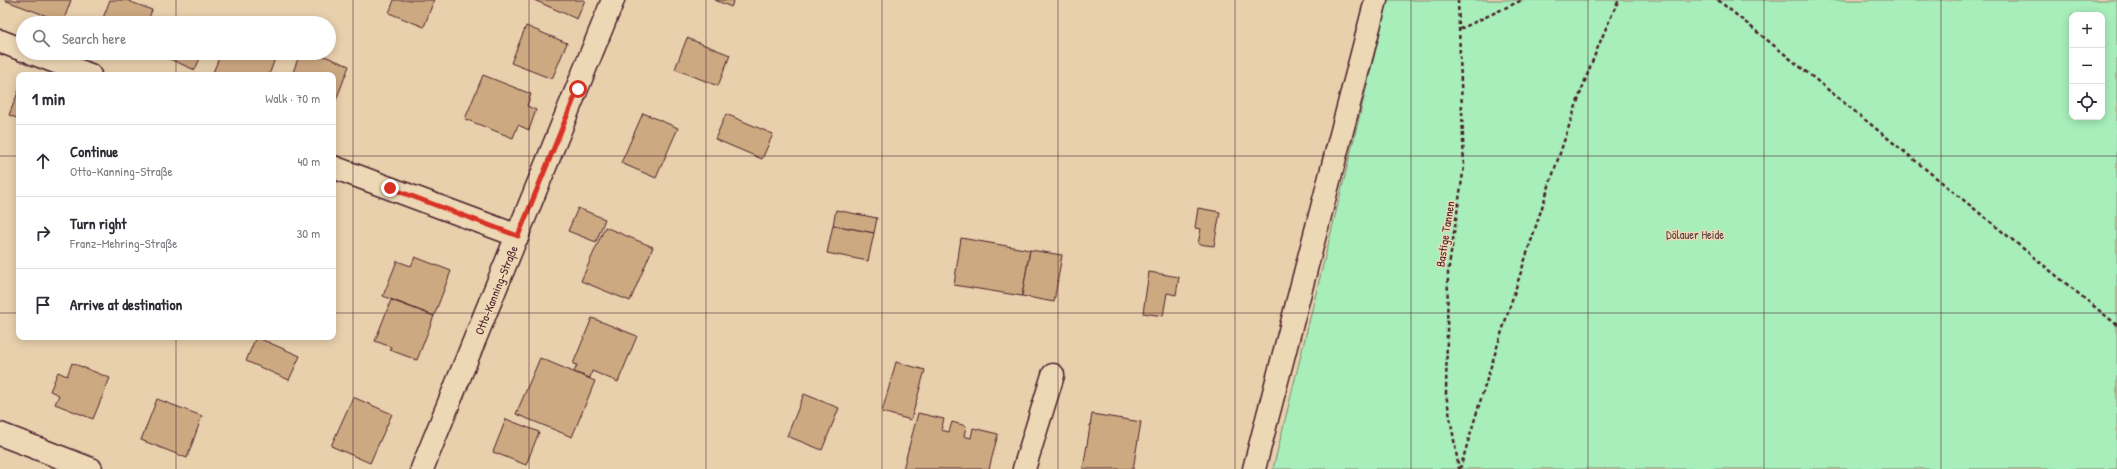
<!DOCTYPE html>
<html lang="en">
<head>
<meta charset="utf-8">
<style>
  :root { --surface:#fff; --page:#f7f7f7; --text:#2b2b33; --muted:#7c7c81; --line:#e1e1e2 }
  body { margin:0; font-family:"Patrick Hand",sans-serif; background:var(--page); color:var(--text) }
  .controls { position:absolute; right:12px; top:12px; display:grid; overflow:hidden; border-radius:8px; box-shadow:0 2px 10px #0003 }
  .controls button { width:36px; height:36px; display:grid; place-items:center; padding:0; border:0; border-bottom:1px solid var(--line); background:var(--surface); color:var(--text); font:20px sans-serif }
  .stop { position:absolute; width:12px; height:12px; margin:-9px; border:3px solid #d93025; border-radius:50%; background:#fff }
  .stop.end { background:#d93025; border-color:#fff; box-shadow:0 1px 4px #0008 }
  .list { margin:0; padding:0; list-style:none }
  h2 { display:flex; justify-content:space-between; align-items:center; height:52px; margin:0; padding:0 16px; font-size:17px }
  h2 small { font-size:13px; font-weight:400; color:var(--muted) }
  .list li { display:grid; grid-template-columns:26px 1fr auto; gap:12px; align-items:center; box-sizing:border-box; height:72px; padding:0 16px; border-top:1px solid var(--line) }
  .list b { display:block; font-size:15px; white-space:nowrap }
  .list p { margin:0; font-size:13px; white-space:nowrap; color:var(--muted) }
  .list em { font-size:13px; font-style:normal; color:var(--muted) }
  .icon { flex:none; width:22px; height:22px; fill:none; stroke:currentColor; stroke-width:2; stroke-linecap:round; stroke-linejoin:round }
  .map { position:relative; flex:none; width:2117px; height:469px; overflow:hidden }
  .search { position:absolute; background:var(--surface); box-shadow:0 2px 10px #0003; left:16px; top:16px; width:320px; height:44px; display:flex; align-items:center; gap:10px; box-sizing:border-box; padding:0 14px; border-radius:22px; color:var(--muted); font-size:15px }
  .panel { position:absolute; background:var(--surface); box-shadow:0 2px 10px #0003; left:16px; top:72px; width:320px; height:268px; border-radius:8px }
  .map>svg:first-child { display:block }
  .green { fill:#a7eeba; stroke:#788672; fill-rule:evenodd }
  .building { fill:#cda981; stroke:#4a1f2b }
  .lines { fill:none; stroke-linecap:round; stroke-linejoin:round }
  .minor-casing { stroke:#4a1f2b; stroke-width:25 }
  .path { stroke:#4a1f2b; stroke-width:2.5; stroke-dasharray:4 3; stroke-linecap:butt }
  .minor { stroke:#edd8b6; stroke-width:22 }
  .route { stroke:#d93025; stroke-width:5 }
  .grid { fill:none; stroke:#4a1f2b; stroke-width:1; stroke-opacity:0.55 }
  .labels { text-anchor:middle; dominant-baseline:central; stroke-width:3; stroke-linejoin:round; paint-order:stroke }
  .street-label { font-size:12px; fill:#4a1f2b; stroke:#edd8b6 }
  .park-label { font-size:12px; fill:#583e40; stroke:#edd8b6 }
</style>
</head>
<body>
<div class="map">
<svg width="2117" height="469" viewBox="0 0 2117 469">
  <rect width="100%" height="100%" fill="#e8d0ad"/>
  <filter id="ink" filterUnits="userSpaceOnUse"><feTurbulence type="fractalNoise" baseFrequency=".025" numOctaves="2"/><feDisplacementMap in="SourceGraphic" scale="8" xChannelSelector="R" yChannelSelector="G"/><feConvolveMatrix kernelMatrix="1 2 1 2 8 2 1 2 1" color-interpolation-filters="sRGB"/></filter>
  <g filter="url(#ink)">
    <path class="green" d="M1388,0H2117V469H1273ZM2072,15H2102V117H2072Z"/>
    <g class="building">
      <path d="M4,0H71L63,22Z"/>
      <path d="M110,0H126L152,10L147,23H101Z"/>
      <path d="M394,0H434L424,27L389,13Z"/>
      <path d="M534,0H585L577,19Z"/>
      <path d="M715,0H734L731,7Z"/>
      <path d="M181,18L192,23H179Z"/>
      <path d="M526,26L567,43L552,79L511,63Z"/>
      <path d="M687,38L730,55L718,86L675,69Z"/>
      <path d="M167,53H202L195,70L165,57Z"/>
      <path d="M221,53H277L269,75H212Z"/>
      <path d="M300,53H317L349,66L333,108V75H292Z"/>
      <path d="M483,75L531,94L527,106L536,110L529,130L518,125L513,138L465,119Z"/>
      <path d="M19,90V119L9,115Z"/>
      <path d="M643,113L678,128L656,178L621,163Z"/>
      <path d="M726,114L773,134L762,159L715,139Z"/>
      <path d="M578,208L605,219L596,242L568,231Z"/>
      <path d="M1198,208L1220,212L1214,246L1198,244L1201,229L1195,228Z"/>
      <path d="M836,210L877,218L874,233L833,225Z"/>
      <path d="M833,225L874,233L868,261L827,253Z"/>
      <path d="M605,227L653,247L630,301L581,281Z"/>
      <path d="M961,238L1030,250L1022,296L954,285Z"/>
      <path d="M1030,250L1062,255L1054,302L1022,296Z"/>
      <path d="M415,257L451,271L434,316L383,296L397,261L411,266Z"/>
      <path d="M1149,272L1179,277L1176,295L1167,293L1163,316L1143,313Z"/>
      <path d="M391,300L434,316L417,360L390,350L391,347L375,341Z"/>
      <path d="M592,318L637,336L618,382L592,371L590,378L574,372L577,365L573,364Z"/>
      <path d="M256,337L300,356L289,380L246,361Z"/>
      <path d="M540,358L595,381L572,437L516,414Z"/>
      <path d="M896,362L925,370L911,420L882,412Z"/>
      <path d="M72,363L110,378L93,419L55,404L59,395L50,391L58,372L67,376Z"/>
      <path d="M804,394L839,408L822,450L787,436Z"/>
      <path d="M353,397L392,414L370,463L331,446Z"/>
      <path d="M157,399L202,416L187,458L141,440Z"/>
      <path d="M918,413L944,419L941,430L949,432L952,422L966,426L964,436L971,438L973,428L998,434L989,469H903Z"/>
      <path d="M1092,414L1141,422L1133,469H1083Z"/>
      <path d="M506,419L539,432L526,465L493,452Z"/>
    </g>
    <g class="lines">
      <defs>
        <g id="minor">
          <path d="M0,41L23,50"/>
          <path d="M32,53L90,75"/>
          <path d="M333,167L518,236"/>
          <path d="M0,434L91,469"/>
          <path d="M422,469L613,0"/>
          <path d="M1024,469L1053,375"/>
          <path d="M1254,469L1376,0"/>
        </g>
      </defs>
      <use href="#minor" class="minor-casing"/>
      <g class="path">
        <path d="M1458,0L1464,166L1448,273L1446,394L1459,469"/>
        <path d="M1718,0L2117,325"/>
        <path d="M1460,29L1522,0"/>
        <path d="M1460,469C1487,376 1517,284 1547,192C1569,127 1589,61 1619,0"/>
      </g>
      <use href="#minor" class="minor"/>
    </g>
  </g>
  <g class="lines" filter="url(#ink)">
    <path class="route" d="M390,188L518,236L578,89"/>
  </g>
  <path class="grid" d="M176,0V23M353,0V469M529,0V469M706,0V469M882,0V469M1058,0V469M1235,0V469M1411,0V469M1588,0V469M1764,0V469M1941,0V469M176,53V75M0,156H19M333,156H2117M0,313H19M333,313H2117M176,337V469"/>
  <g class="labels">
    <g class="street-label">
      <text transform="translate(1445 234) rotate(-81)">Bastige Tannen</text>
      <text transform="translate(496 290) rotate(-68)">Otto-Kanning-Straße</text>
    </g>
    <g class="park-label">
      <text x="1695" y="234">Dölauer Heide</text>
    </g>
  </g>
</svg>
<div class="controls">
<button>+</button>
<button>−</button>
<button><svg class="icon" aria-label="locate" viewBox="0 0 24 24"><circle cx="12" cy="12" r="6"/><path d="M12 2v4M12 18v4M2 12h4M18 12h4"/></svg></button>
</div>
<div class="stop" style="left:578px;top:89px"></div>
<div class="stop end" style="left:390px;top:188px"></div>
<div class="search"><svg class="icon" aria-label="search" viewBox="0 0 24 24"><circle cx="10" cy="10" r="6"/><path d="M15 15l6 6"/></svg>Search here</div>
<section class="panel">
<h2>1 min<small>Walk · 70 m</small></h2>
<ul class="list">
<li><svg class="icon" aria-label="ahead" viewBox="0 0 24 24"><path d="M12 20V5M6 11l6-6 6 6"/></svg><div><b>Continue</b><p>Otto-Kanning-Straße</p></div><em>40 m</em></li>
<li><svg class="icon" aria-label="right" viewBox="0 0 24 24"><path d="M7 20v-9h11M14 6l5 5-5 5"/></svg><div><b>Turn right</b><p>Franz-Mehring-Straße</p></div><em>30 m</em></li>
<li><svg class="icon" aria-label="arrive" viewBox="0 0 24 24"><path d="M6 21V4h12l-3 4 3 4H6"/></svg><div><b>Arrive at destination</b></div></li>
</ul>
</section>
</div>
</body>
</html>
